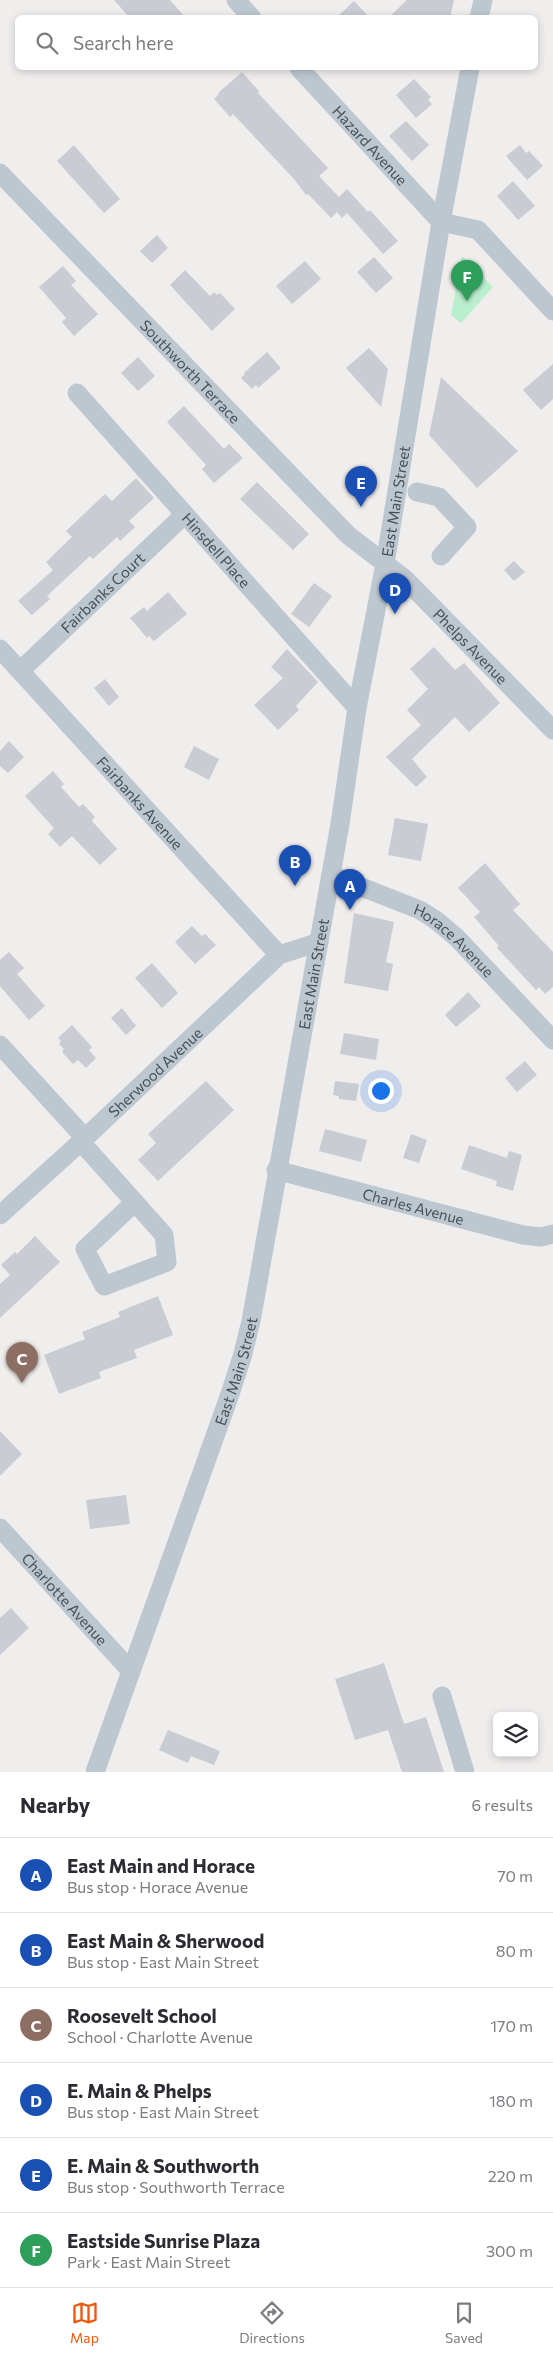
<!DOCTYPE html>
<html lang="en">
<head>
<meta charset="utf-8">
<style>
  :root { --surface:#fff; --page:#f7f7f7; --text:#2b2b33; --muted:#7c7c81; --line:#e1e1e2; --accent:#ea580c }
  body { margin:0; font-family:Commissioner,sans-serif; background:var(--page); color:var(--text) }
  .controls { position:absolute; right:15px; bottom:15px; display:grid; overflow:hidden; border-radius:8px; box-shadow:0 2px 8px #0003 }
  .controls button { width:45px; height:45px; display:grid; place-items:center; padding:0; border:0; border-bottom:1px solid var(--line); background:var(--surface); color:var(--text); font:25px sans-serif }
  .you { position:absolute; left:380px; top:1090px; width:18px; height:18px; margin:-12px; border:4px solid #fff; border-radius:50%; background:#1a73e8; box-shadow:0 0 0 8px #1a73e833 }
  .badge { display:grid; place-items:center; width:32px; height:32px; border-radius:50%; background:var(--accent); color:#fff; font-size:16px; font-weight:700 }
  .pin { position:absolute; translate:-50% -41px; filter:drop-shadow(0 1px 2px #0008) }
  .pin::after { content:''; position:absolute; top:26px; width:18px; height:15px; background:inherit; clip-path:polygon(0 0,100% 0,50% 100%) }
  .list { margin:0; padding:0; list-style:none }
  h2 { display:flex; justify-content:space-between; align-items:center; height:65px; margin:0; padding:0 20px; font-size:21px }
  h2 small { font-size:16px; font-weight:400; color:var(--muted) }
  .list li { display:grid; grid-template-columns:32px 1fr auto; gap:15px; align-items:center; box-sizing:border-box; height:75px; padding:0 20px; border-top:1px solid var(--line) }
  .list b { display:block; font-size:19px; white-space:nowrap }
  .list p { margin:0; font-size:16px; white-space:nowrap; color:var(--muted) }
  .list em { font-size:16px; font-style:normal; color:var(--muted) }
  .icon { flex:none; width:28px; height:28px; fill:none; stroke:currentColor; stroke-width:2; stroke-linecap:round; stroke-linejoin:round }
  .map { position:relative; flex:none; width:553px; height:1772px; overflow:hidden }
  .search { position:absolute; background:var(--surface); box-shadow:0 2px 8px #0003; left:15px; right:15px; top:15px; height:55px; display:flex; align-items:center; gap:12px; box-sizing:border-box; padding:0 18px; border-radius:8px; color:var(--muted); font-size:19px }
  .sheet { height:515px; background:var(--surface) }
  nav { display:flex; justify-content:space-around; align-items:center; box-sizing:border-box; height:70px; border-top:1px solid var(--line); background:var(--surface); font-size:14px; color:var(--muted) }
  nav a { display:grid; justify-items:center; gap:2px }
  nav .on { color:var(--accent) }
  .map>svg:first-child { display:block }
  .green { fill:#b9efcd }
  .building { fill:#c9ccd2 }
  .lines { fill:none; stroke-linecap:round; stroke-linejoin:round }
  .minor { stroke:#bdc7d0; stroke-width:19 }
  .labels { text-anchor:middle; dominant-baseline:central; stroke-width:4.5; stroke-linejoin:round; paint-order:stroke }
  .street-label { font-size:15px; fill:#45505a; stroke:#fff }
</style>
</head>
<body>
<div class="map">
<svg width="553" height="1772" viewBox="0 0 553 1772">
  <rect width="100%" height="100%" fill="#f0eded"/>
  <path class="green" d="M462,256L493,287L461,323L451,315Z"/>
  <g class="building">
    <path d="M114,0H170L186,18H130Z"/>
    <path d="M407,0H454L450,18H388Z"/>
    <path d="M354,1L370,18H336Z"/>
    <path d="M242,72L259,91L258,93L328,168L319,176L339,197L347,189L368,212L370,210L398,241L383,254L347,213L342,218L337,212L331,218L308,194L306,195L294,179L233,114L230,117L214,99L219,94L218,93Z"/>
    <path d="M414,79L431,97L428,100L432,104L416,118L396,95Z"/>
    <path d="M406,121L429,145L412,161L389,136Z"/>
    <path d="M74,145L120,199L104,213L57,161Z"/>
    <path d="M520,145L526,153L529,151L543,166L527,180L506,156Z"/>
    <path d="M513,181L535,206L518,220L497,196Z"/>
    <path d="M157,235L168,248L152,263L140,251Z"/>
    <path d="M374,257L393,278L376,293L357,272Z"/>
    <path d="M305,261L321,279L292,304L276,286Z"/>
    <path d="M63,266L76,281L71,285L98,314L74,336L62,322L66,318L39,287Z"/>
    <path d="M185,270L210,296L214,292L217,295L220,293L235,309L212,331L170,285Z"/>
    <path d="M369,348L388,369L381,407L346,368Z"/>
    <path d="M267,352L281,368L258,388L256,385L252,389L241,378L245,374L244,373Z"/>
    <path d="M138,357L155,376L138,391L121,373Z"/>
    <path d="M553,364V399L541,410L523,390Z"/>
    <path d="M441,377L518,451L477,488L429,435Z"/>
    <path d="M184,406L224,449L229,444L243,458L214,483L202,469L206,465L167,422Z"/>
    <path d="M136,478L154,498L129,521L135,527L120,541L117,537L93,559L90,556L47,596L50,599L32,615L18,601L53,570L46,562L72,537L66,531L105,494L112,501Z"/>
    <path d="M257,482L309,534L293,550L240,499Z"/>
    <path d="M514,561L525,572L514,581L504,570Z"/>
    <path d="M314,583L332,596L309,627L291,614Z"/>
    <path d="M168,592L187,614L154,641L149,636L147,638L130,618L144,607L147,611Z"/>
    <path d="M434,647L455,670L464,663L500,703L469,732L455,717L412,759L427,777L416,787L386,757L421,725L407,710L428,689L410,669Z"/>
    <path d="M287,649L318,682L296,706L299,710L278,730L254,705L283,678L271,667Z"/>
    <path d="M105,679L119,697L109,706L94,688Z"/>
    <path d="M9,741L24,757L8,773L0,766V751Z"/>
    <path d="M194,746L219,759L209,780L184,767Z"/>
    <path d="M53,771L64,784L61,787L79,807L83,804L95,817L92,820L93,822L117,849L100,865L72,836L60,847L48,834L54,828L25,796Z"/>
    <path d="M395,818L428,824L421,861L388,855Z"/>
    <path d="M485,863L520,904L513,910L553,952V987L545,994L539,987L536,990L497,948L499,946L474,917L480,912L458,888Z"/>
    <path d="M354,913L394,922L386,962L393,964L388,991L344,983Z"/>
    <path d="M192,926L202,936L205,934L216,945L195,964L175,942Z"/>
    <path d="M9,952L24,968L17,974L45,1006L29,1020L0,986V960Z"/>
    <path d="M152,963L178,993L162,1008L135,978Z"/>
    <path d="M468,992L481,1006L456,1027L445,1015Z"/>
    <path d="M122,1008L136,1026L126,1035L111,1018Z"/>
    <path d="M72,1025L92,1047L89,1050L96,1058L86,1068L78,1060L73,1064L62,1052L64,1049L59,1044L61,1041L58,1038Z"/>
    <path d="M344,1033L379,1039L376,1060L340,1054Z"/>
    <path d="M525,1061L537,1075L517,1092L505,1078Z"/>
    <path d="M206,1081L234,1110L158,1181L138,1160L156,1143L148,1134Z"/>
    <path d="M335,1081L359,1084L356,1101L339,1099V1096L333,1095Z"/>
    <path d="M325,1129L367,1140L361,1162L319,1151Z"/>
    <path d="M411,1134L427,1140L419,1163L403,1158Z"/>
    <path d="M469,1145L507,1158L509,1151L522,1155L513,1191L496,1186L497,1181L461,1169Z"/>
    <path d="M35,1236L60,1262L0,1318V1284L10,1275L1,1265L15,1252L17,1254Z"/>
    <path d="M158,1296L173,1335L134,1350L137,1358L99,1372L101,1378L59,1394L44,1355L85,1339L82,1332L120,1317L118,1312Z"/>
    <path d="M0,1431L22,1454L0,1476Z"/>
    <path d="M126,1495L130,1524L90,1529L86,1500Z"/>
    <path d="M11,1608L29,1628L0,1655V1618Z"/>
    <path d="M384,1663L404,1724L426,1717L444,1772H402L388,1730L355,1740L335,1679Z"/>
    <path d="M168,1730L220,1751L214,1765L191,1756L188,1763L159,1750Z"/>
  </g>
  <g class="lines">
    <g class="minor">
      <path d="M236,0L252,18"/>
      <path d="M479,18L483,0"/>
      <path id="s1" d="M299,68L441,222L478,230L553,311"/>
      <path id="s2" d="M0,173L348,535L405,579L553,730"/>
      <path id="s3" d="M77,393L357,708"/>
      <path d="M417,492L439,497L467,527L441,556"/>
      <path id="s4" d="M0,649L279,955"/>
      <path id="s5" d="M20,671L184,515"/>
      <path id="s6" d="M331,875L420,910L437,921L457,938L553,1040"/>
      <path d="M0,1045L85,1138"/>
      <path d="M81,1142L164,1235L167,1262L104,1286L85,1249L135,1202"/>
      <path id="s7" d="M276,1170L523,1235L541,1237L553,1234"/>
      <path id="s8" d="M0,1215L85,1138L279,955L319,942"/>
      <path id="s9" d="M0,1528L130,1670"/>
      <path d="M442,1696L465,1772"/>
      <path id="s10" d="M95,1772L230,1394L242,1357L251,1321L340,824L357,708L385,564L441,222L470,68"/>
    </g>
  </g>
  <g class="labels">
    <g class="street-label">
      <text stroke="none"><textPath href="#s1" startOffset="105">Hazard Avenue</textPath></text>
      <text stroke="none"><textPath href="#s2" startOffset="275">Southworth Terrace</textPath></text>
      <text stroke="none"><textPath href="#s10" startOffset="1310">East Main Street</textPath></text>
      <text stroke="none"><textPath href="#s3" startOffset="210">Hinsdell Place</textPath></text>
      <text stroke="none"><textPath href="#s5" startOffset="114">Fairbanks Court</textPath></text>
      <text stroke="none"><textPath href="#s2" startOffset="668">Phelps Avenue</textPath></text>
      <text stroke="none"><textPath href="#s4" startOffset="208">Fairbanks Avenue</textPath></text>
      <text stroke="none"><textPath href="#s6" startOffset="141">Horace Avenue</textPath></text>
      <text stroke="none"><textPath href="#s10" startOffset="830">East Main Street</textPath></text>
      <text stroke="none"><textPath href="#s8" startOffset="211">Sherwood Avenue</textPath></text>
      <text stroke="none"><textPath href="#s7" startOffset="142">Charles Avenue</textPath></text>
      <text stroke="none"><textPath href="#s10" startOffset="425">East Main Street</textPath></text>
      <text stroke="none"><textPath href="#s9" startOffset="96">Charlotte Avenue</textPath></text>
    </g>
  </g>
</svg>
<div class="controls">
<button><svg class="icon" aria-label="layers" viewBox="0 0 24 24"><path d="M12 4l9 5-9 5-9-5zM3 14l9 5 9-5"/></svg></button>
</div>
<div class="you"></div>
<div class="pin badge" style="left:350px;top:910px;background:#1a4fb4">A</div>
<div class="pin badge" style="left:295px;top:886px;background:#1a4fb4">B</div>
<div class="pin badge" style="left:22px;top:1383px;background:#8d6e63">C</div>
<div class="pin badge" style="left:395px;top:614px;background:#1a4fb4">D</div>
<div class="pin badge" style="left:361px;top:507px;background:#1a4fb4">E</div>
<div class="pin badge" style="left:467px;top:301px;background:#2e9e5b">F</div>
<div class="search"><svg class="icon" aria-label="search" viewBox="0 0 24 24"><circle cx="10" cy="10" r="6"/><path d="M15 15l6 6"/></svg>Search here</div>
</div>
<section class="sheet">
<h2>Nearby<small>6 results</small></h2>
<ul class="list">
<li><span class="badge" style="background:#1a4fb4">A</span><div><b>East Main and Horace</b><p>Bus stop · Horace Avenue</p></div><em>70 m</em></li>
<li><span class="badge" style="background:#1a4fb4">B</span><div><b>East Main &amp; Sherwood</b><p>Bus stop · East Main Street</p></div><em>80 m</em></li>
<li><span class="badge" style="background:#8d6e63">C</span><div><b>Roosevelt School</b><p>School · Charlotte Avenue</p></div><em>170 m</em></li>
<li><span class="badge" style="background:#1a4fb4">D</span><div><b>E. Main &amp; Phelps</b><p>Bus stop · East Main Street</p></div><em>180 m</em></li>
<li><span class="badge" style="background:#1a4fb4">E</span><div><b>E. Main &amp; Southworth</b><p>Bus stop · Southworth Terrace</p></div><em>220 m</em></li>
<li><span class="badge" style="background:#2e9e5b">F</span><div><b>Eastside Sunrise Plaza</b><p>Park · East Main Street</p></div><em>300 m</em></li>
</ul>
</section>
<nav>
<a class="on"><svg class="icon" aria-label="map" viewBox="0 0 24 24"><path d="M3 6l6-2 6 2 6-2v14l-6 2-6-2-6 2zM9 4v14M15 6v14"/></svg>Map</a>
<a><svg class="icon" aria-label="directions" viewBox="0 0 24 24"><path d="M12 3l9 9-9 9-9-9zM9 14v-3h6M13 9l2 2-2 2"/></svg>Directions</a>
<a><svg class="icon" aria-label="saved" viewBox="0 0 24 24"><path d="M7 4h10v16l-5-4-5 4z"/></svg>Saved</a>
</nav>
</body>
</html>
